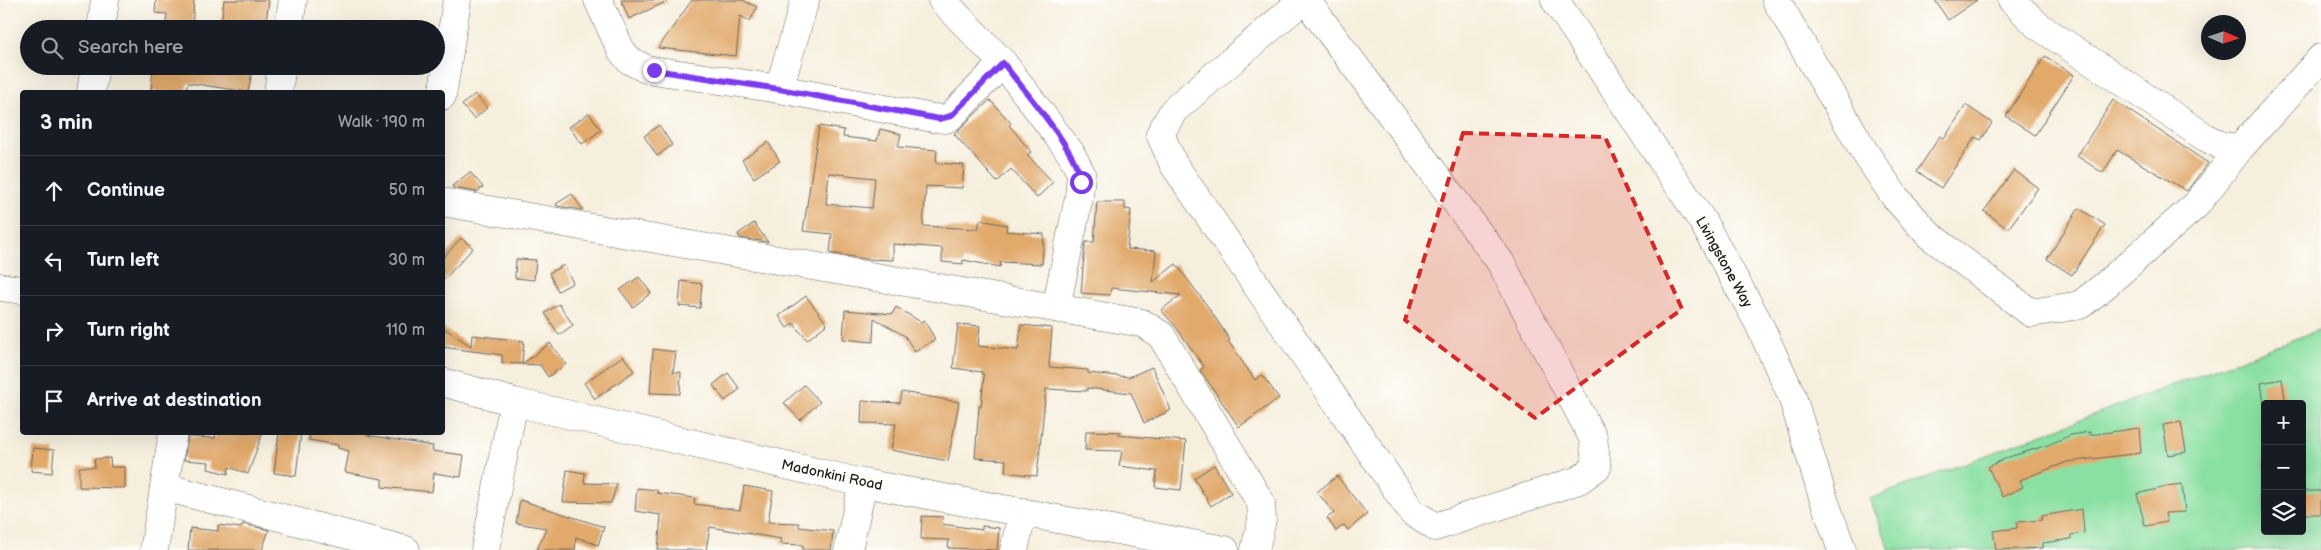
<!DOCTYPE html>
<html lang="en">
<head>
<meta charset="utf-8">
<style>
  :root { --surface:#171b24; --page:#20242c; --text:#f1f3f6; --muted:#9ea1a6; --line:#363941 }
  body { margin:0; font-family:"Balsamiq Sans",sans-serif; background:var(--page); color:var(--text) }
  .controls { position:absolute; right:15px; bottom:15px; display:grid; overflow:hidden; border-radius:5px; box-shadow:0 5px 20px #0002 }
  .controls button { width:45px; height:45px; display:grid; place-items:center; padding:0; border:0; border-bottom:1px solid var(--line); background:var(--surface); color:var(--text); font:25px sans-serif }
  .compass { position:absolute; left:2201px; top:15px; width:45px; height:45px; border-radius:50%; background:var(--surface); box-shadow:0 5px 20px #0002; rotate:93deg }
  .stop { position:absolute; width:15px; height:15px; margin:-11px; border:4px solid #7c3aed; border-radius:50%; background:#fff }
  .stop.end { background:#7c3aed; border-color:#fff; box-shadow:0 1px 5px #0008 }
  .list { margin:0; padding:0; list-style:none }
  h2 { display:flex; justify-content:space-between; align-items:center; height:65px; margin:0; padding:0 20px; font-size:21px }
  h2 small { font-size:16px; font-weight:400; color:var(--muted) }
  .list li { display:grid; grid-template-columns:32px 1fr auto; gap:15px; align-items:center; box-sizing:border-box; height:70px; padding:0 20px; border-top:1px solid var(--line) }
  .list b { display:block; font-size:19px; white-space:nowrap }
  .list em { font-size:16px; font-style:normal; color:var(--muted) }
  .icon { flex:none; width:28px; height:28px; fill:none; stroke:currentColor; stroke-width:2; stroke-linecap:round; stroke-linejoin:round }
  .map { position:relative; flex:none; width:2321px; height:550px; overflow:hidden }
  .search { position:absolute; background:var(--surface); box-shadow:0 5px 20px #0002; left:20px; top:20px; width:425px; height:55px; display:flex; align-items:center; gap:12px; box-sizing:border-box; padding:0 18px; border-radius:28px; color:var(--muted); font-size:19px }
  .panel { position:absolute; background:var(--surface); box-shadow:0 5px 20px #0002; left:20px; top:90px; width:425px; height:345px; border-radius:5px }
  .map>svg:first-child { display:block }
  .green { fill:#8ae0a3; stroke:#537e60; fill-rule:evenodd }
  .building { fill:#e1a96b; fill-rule:evenodd }
  .lines { fill:none; stroke-linecap:round; stroke-linejoin:round }
  .minor-casing { stroke:#686660; stroke-width:29 }
  .highway-casing { stroke:#686660; stroke-width:29 }
  .minor { stroke:#fff; stroke-width:28 }
  .highway { stroke:#fff; stroke-width:28 }
  .route { stroke:#7c3aed; stroke-width:6 }
  .marked { fill:#d62828; fill-opacity:0.2; stroke:#d62828; stroke-width:4; stroke-dasharray:10 6; stroke-linejoin:round }
  .labels { text-anchor:middle; dominant-baseline:central; stroke-width:4.5; stroke-linejoin:round; paint-order:stroke }
  .street-label { font-size:14px; fill:#1c1c1c; stroke:#fdfcf7 }
</style>
</head>
<body>
<div class="map">
<svg width="2321" height="550" viewBox="0 0 2321 550">
  <rect width="100%" height="100%" fill="#fdfcf7"/>
  <filter id="ink" filterUnits="userSpaceOnUse"><feTurbulence type="fractalNoise" baseFrequency=".02" numOctaves="2"/><feDisplacementMap in="SourceGraphic" scale="10" xChannelSelector="R" yChannelSelector="G"/><feConvolveMatrix kernelMatrix="1 2 1 2 8 2 1 2 1" color-interpolation-filters="sRGB"/></filter>
  <filter id="wash" filterUnits="userSpaceOnUse"><feTurbulence type="fractalNoise" baseFrequency=".0096" numOctaves="4" result="noise"/><feDisplacementMap in="SourceGraphic" scale="20" xChannelSelector="R" yChannelSelector="G"/><feGaussianBlur stdDeviation="1.12" result="paint"/><feColorMatrix in="noise" values="0 0 0 0 0 0 0 0 0 0 0 0 0 0 0 0 0 1.4 0 .05"/><feComposite in="paint" operator="in"/></filter>
  <g filter="url(#wash)">
    <rect width="100%" height="100%" fill="#f6efdd"/>
    <path class="green" d="M2321,329V550H1890L1870,499ZM2265,404H2302V531H2265Z"/>
    <g id="blocks">
      <g class="building">
        <path d="M156,0H194L192,29H165L167,14L155,13Z"/>
        <path d="M224,0H269L265,29H220Z"/>
        <path d="M621,0H670L629,19Z"/>
        <path d="M692,0H742L757,7L750,21L740,16L736,56L658,48Z"/>
        <path d="M1935,0H1977L1948,20Z"/>
        <path d="M2045,56L2074,75L2035,135L2006,116Z"/>
        <path d="M153,66H243L253,68L248,92L189,83L187,85L186,92H151Z"/>
        <path d="M475,94L487,108L474,119L462,105Z"/>
        <path d="M990,100L1011,123L1009,125L1031,152L1027,155L1053,182L1037,198L1011,169L997,182L954,134Z"/>
        <path d="M2113,100L2208,163L2187,191L2117,150L2103,173L2077,156Z"/>
        <path d="M1966,105L1992,123L1981,140L1975,137L1941,188L1917,171L1940,136L1944,139Z"/>
        <path d="M589,113L601,130L582,144L569,127Z"/>
        <path d="M659,125L672,145L657,156L644,136Z"/>
        <path d="M819,126L844,130L843,137L877,141L880,129L901,134L898,147L937,150L936,163L964,165L962,188L926,186L923,226L978,229L980,220L1007,225L1006,231L1044,234L1042,264L1001,262L1000,267L963,260V264L942,262V248L893,244V260L866,259L830,253L832,234L803,231ZM829,173L875,178L872,208L826,204Z"/>
        <path d="M768,142L780,161L754,178L742,160Z"/>
        <path d="M2014,170L2038,188L2008,229L1984,211Z"/>
        <path d="M470,172L483,187L477,192L454,188L452,186Z"/>
        <path d="M572,194L583,210L557,206L556,204Z"/>
        <path d="M1097,202H1125V209L1131,210L1127,249L1156,251L1153,282L1176,264L1206,304L1230,340L1228,341L1255,380L1262,375L1279,398L1239,427L1200,370L1204,367L1176,327L1161,310L1181,295L1111,288L1110,295L1081,293L1085,244L1086,242H1094Z"/>
        <path d="M2079,208L2105,225L2072,275L2047,259Z"/>
        <path d="M754,223L768,242L740,238L738,234Z"/>
        <path d="M461,238L473,248L442,282V259Z"/>
        <path d="M516,259L536,260L534,280L515,278Z"/>
        <path d="M564,265L573,283L558,291L549,273Z"/>
        <path d="M639,277L651,293L633,307L620,290Z"/>
        <path d="M681,281L702,284L700,308L679,306Z"/>
        <path d="M806,296L827,324L807,340L793,323L787,328L779,316Z"/>
        <path d="M559,304L573,325L559,335L545,313Z"/>
        <path d="M896,307L921,322L924,320L935,339L915,352L905,336L874,318L873,342L843,339L845,310L892,314Z"/>
        <path d="M958,324L980,326L978,346L1018,350L1021,325L1052,328L1049,367L1088,370V373L1129,377L1152,367L1171,410L1144,423L1131,393L1087,388V391L1046,389L1037,476L1005,472L1006,460L975,458L979,406L981,407L984,375L982,374V372L953,368Z"/>
        <path d="M442,327L471,346L472,335L524,341L522,364L550,343L566,364L548,377L540,365L502,363V355L442,347Z"/>
        <path d="M653,349L676,352L673,372H681L680,394L650,393Z"/>
        <path d="M623,356L634,371L595,399L584,383Z"/>
        <path d="M728,373L740,389L725,401L713,385Z"/>
        <path d="M2282,379L2286,404H2264L2261,383Z"/>
        <path d="M804,385L820,402L800,420L784,403Z"/>
        <path d="M902,392L959,402L948,461L891,450L896,424L861,423L862,401L900,403Z"/>
        <path d="M2181,422L2186,452L2168,455L2163,425Z"/>
        <path d="M2139,428L2141,453L2067,462L2020,480L2023,487L2002,497L1988,467L2009,457L2048,445L2071,435L2090,432V435Z"/>
        <path d="M1086,431L1122,432L1117,435L1186,441L1181,490L1155,487L1157,471L1119,466L1122,451L1085,450Z"/>
        <path d="M216,432H263L248,474L229,467L228,474L208,469L209,462L184,460L188,437L215,438Z"/>
        <path d="M279,432H301L296,476L274,473Z"/>
        <path d="M310,432H367V435L433,446L432,451L464,455L461,477L434,473L432,492L382,487V479L345,472L349,451L338,448V445L309,440Z"/>
        <path d="M33,448L54,450L52,473L31,471Z"/>
        <path d="M110,458L111,467H125V488L79,487V467H95L94,459Z"/>
        <path d="M1214,465L1231,493L1211,506L1194,478Z"/>
        <path d="M567,470L585,473L584,483L617,484L611,503L563,502Z"/>
        <path d="M1337,476L1367,514L1348,530L1344,525L1336,531L1327,518L1334,513L1317,492Z"/>
        <path d="M2182,484L2185,512L2165,513L2167,522L2145,526L2137,494L2166,487V486Z"/>
        <path d="M744,486L773,491L768,522L799,523V527L833,531L831,550H803V545L780,544L781,539L710,527L706,550H658L661,515L635,511L637,488L657,490V493L695,498L694,504L740,510Z"/>
        <rect x="2302" y="491" width="19" height="23"/>
        <path d="M520,500L604,527L598,545L576,537L575,550H537L546,528L516,523Z"/>
        <path d="M2082,509L2084,533L2071,535V539L2043,543V548L1996,550L1993,531L2017,528V522L2042,520L2041,516Z"/>
        <path d="M922,516L943,517L942,524L982,530V526L999,528L997,550L948,548L949,540L921,539Z"/>
        <path d="M243,524L269,530L262,550H188L190,528L218,531V525L241,528Z"/>
      </g>
    </g>
  </g>
  <g filter="url(#ink)">
    <use href="#blocks" fill-opacity="0" stroke="#686660" stroke-width="1"/>
    <g class="lines">
      <defs>
        <g id="minor">
          <path d="M598,0L621,50L629,60L646,69L779,89L933,118L946,119L951,116L1003,63"/>
          <path d="M942,0L1003,63L1070,152L1081,173L1079,197L1056,308"/>
          <path d="M1303,0L1174,110L1160,134L1174,165L1412,512L1435,527L1579,480L1597,467L1593,438L1501,263L1306,0"/>
          <path d="M1776,0L1864,151L1895,197L1929,235L2031,313L2080,305L2103,287L2196,205L2240,148L2321,58"/>
          <path d="M2012,0L2037,25L2205,137L2222,146L2240,148"/>
          <path d="M101,29L105,0"/>
          <path d="M288,29L293,0"/>
          <path d="M779,89L805,0"/>
          <path d="M91,92L95,66"/>
          <path d="M278,92L282,66"/>
          <path d="M442,96L457,0"/>
          <path d="M442,202L1142,323L1161,335L1261,503L1262,520L1255,550"/>
          <path d="M0,287L22,290"/>
          <path d="M442,382L514,402L863,483L1225,550"/>
          <path d="M164,487L406,550"/>
          <path d="M154,550L173,432"/>
          <path d="M485,550L514,402"/>
          <path d="M848,550L863,483"/>
          <path d="M1014,550L1023,512"/>
        </g>
        <path id="highway" d="M1555,0L1703,222L1758,322L1792,396L1822,494L1842,550"/>
      </defs>
      <use href="#minor" class="minor-casing"/>
      <use href="#highway" class="highway-casing"/>
      <use href="#minor" class="minor"/>
      <use href="#highway" class="highway"/>
    </g>
  </g>
  <g class="lines" filter="url(#ink)">
    <path class="route" d="M654,70L779,89L939,119L951,116L1003,63C1022,88 1079,153 1081,182"/>
  </g>
  <path class="marked" d="M1463,133L1605,137L1682,309L1535,418L1405,320Z"/>
  <g class="labels">
    <g class="street-label">
      <text transform="translate(1724 262) rotate(61)">Livingstone Way</text>
      <text transform="translate(832 475) rotate(12)">Madonkini Road</text>
    </g>
  </g>
</svg>
<div class="controls">
<button>+</button>
<button>−</button>
<button><svg class="icon" aria-label="layers" viewBox="0 0 24 24"><path d="M12 4l9 5-9 5-9-5zM3 14l9 5 9-5"/></svg></button>
</div>
<svg class="compass" viewBox="-18 -18 36 36"><path d="M0-13l5 13h-10z" fill="#e53935"/><path d="M0 13l5-13h-10z" fill="#9ea1a6"/></svg>
<div class="stop" style="left:1081px;top:182px"></div>
<div class="stop end" style="left:654px;top:70px"></div>
<div class="search"><svg class="icon" aria-label="search" viewBox="0 0 24 24"><circle cx="10" cy="10" r="6"/><path d="M15 15l6 6"/></svg>Search here</div>
<section class="panel">
<h2>3 min<small>Walk · 190 m</small></h2>
<ul class="list">
<li><svg class="icon" aria-label="ahead" viewBox="0 0 24 24"><path d="M12 20V5M6 11l6-6 6 6"/></svg><div><b>Continue</b></div><em>50 m</em></li>
<li><svg class="icon" aria-label="left" viewBox="0 0 24 24"><path d="M17 20v-9H6M10 6l-5 5 5 5"/></svg><div><b>Turn left</b></div><em>30 m</em></li>
<li><svg class="icon" aria-label="right" viewBox="0 0 24 24"><path d="M7 20v-9h11M14 6l5 5-5 5"/></svg><div><b>Turn right</b></div><em>110 m</em></li>
<li><svg class="icon" aria-label="arrive" viewBox="0 0 24 24"><path d="M6 21V4h12l-3 4 3 4H6"/></svg><div><b>Arrive at destination</b></div></li>
</ul>
</section>
</div>
</body>
</html>
